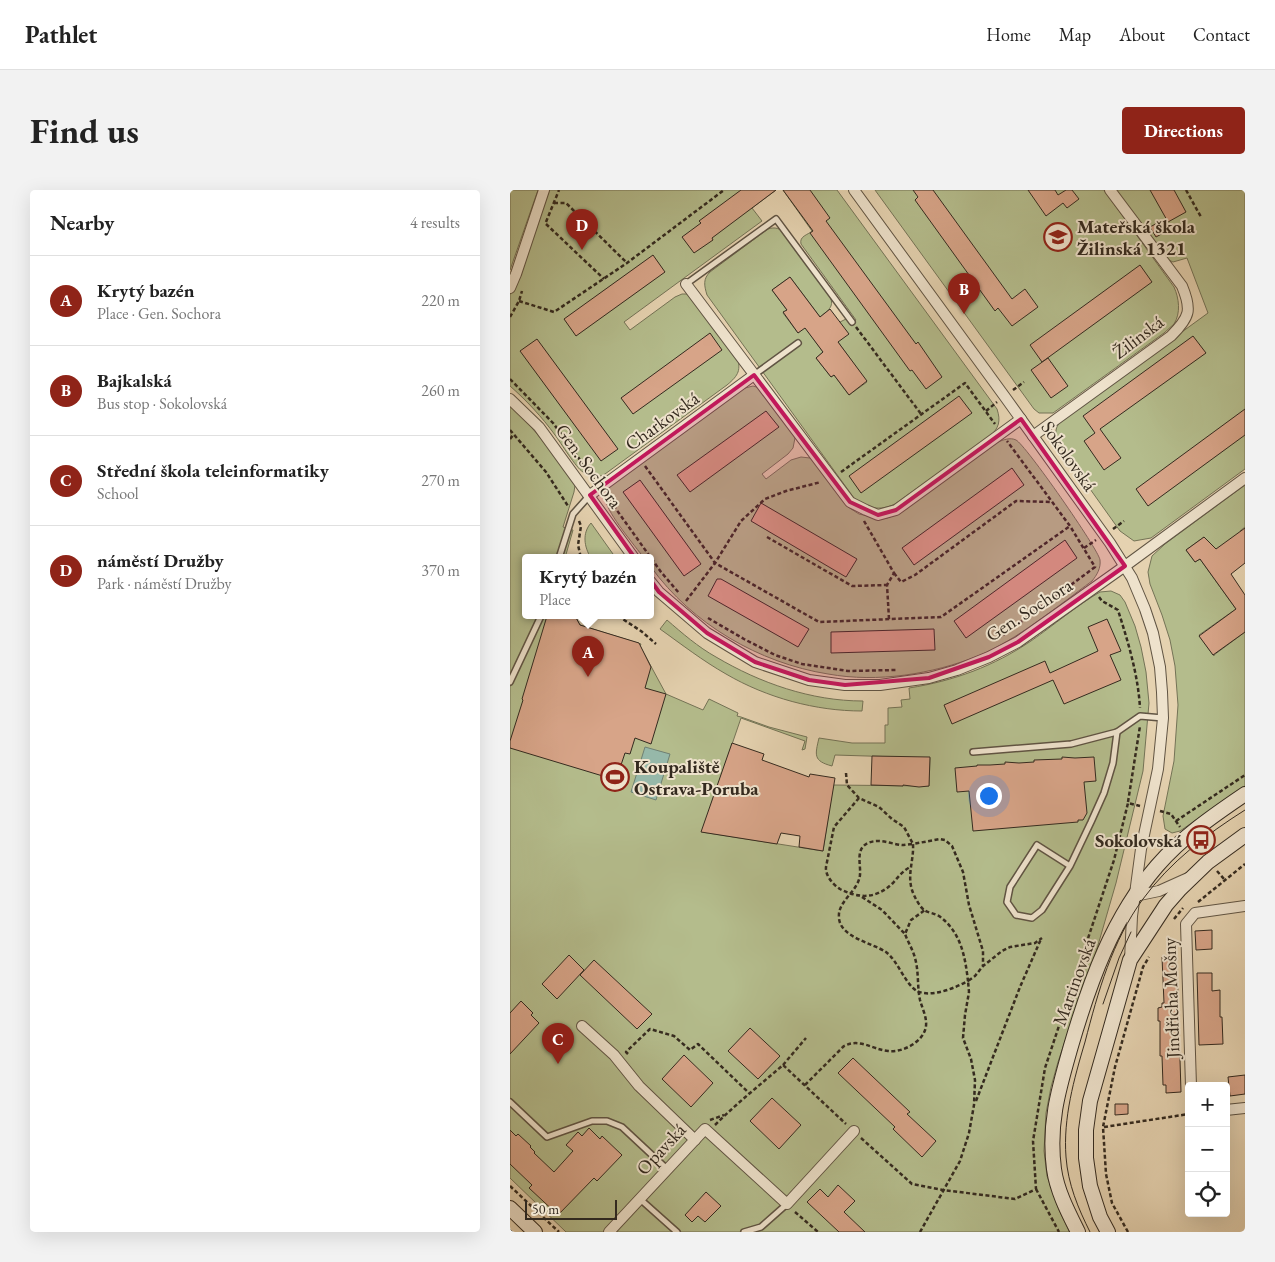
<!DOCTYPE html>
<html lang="en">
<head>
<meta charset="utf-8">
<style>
  :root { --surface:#fff; --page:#f2f2f2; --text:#222; --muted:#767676; --line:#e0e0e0; --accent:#8f2418 }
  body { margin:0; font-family:"EB Garamond",serif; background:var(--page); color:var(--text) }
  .controls { position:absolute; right:15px; bottom:15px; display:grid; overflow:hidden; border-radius:5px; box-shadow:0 5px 20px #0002 }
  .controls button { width:45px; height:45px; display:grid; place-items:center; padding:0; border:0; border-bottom:1px solid var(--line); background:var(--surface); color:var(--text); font:25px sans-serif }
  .scale { position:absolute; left:15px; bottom:12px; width:92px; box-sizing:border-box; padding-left:5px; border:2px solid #342a1f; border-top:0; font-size:14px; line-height:18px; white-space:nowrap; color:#342a1f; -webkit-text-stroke:4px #eee2cc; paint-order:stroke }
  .you { position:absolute; left:478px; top:605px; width:18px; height:18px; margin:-12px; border:4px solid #fff; border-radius:50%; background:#1a73e8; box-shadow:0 0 0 8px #1a73e833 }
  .badge { display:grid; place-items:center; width:32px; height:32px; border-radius:50%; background:var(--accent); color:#fff; font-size:16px; font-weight:700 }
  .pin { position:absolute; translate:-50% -41px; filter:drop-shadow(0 1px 2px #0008) }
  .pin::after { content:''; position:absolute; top:26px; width:18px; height:15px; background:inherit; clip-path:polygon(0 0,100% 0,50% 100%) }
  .popup { position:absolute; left:12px; top:364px; width:132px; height:65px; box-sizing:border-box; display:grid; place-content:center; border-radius:5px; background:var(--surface); filter:drop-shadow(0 1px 4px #0005); font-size:16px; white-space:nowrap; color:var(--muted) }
  .popup b { font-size:19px; color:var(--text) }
  .popup::after { content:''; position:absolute; left:50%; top:100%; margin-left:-10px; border:10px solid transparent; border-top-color:var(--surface) }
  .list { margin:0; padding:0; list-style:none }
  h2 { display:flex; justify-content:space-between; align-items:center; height:65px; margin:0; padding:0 20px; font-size:21px }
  h2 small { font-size:16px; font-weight:400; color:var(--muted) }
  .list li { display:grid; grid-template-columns:32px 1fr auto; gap:15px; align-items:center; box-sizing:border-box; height:90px; padding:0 20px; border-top:1px solid var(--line) }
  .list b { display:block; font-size:19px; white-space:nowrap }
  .list p { margin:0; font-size:16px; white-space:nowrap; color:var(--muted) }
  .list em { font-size:16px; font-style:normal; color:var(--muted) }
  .icon { flex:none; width:28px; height:28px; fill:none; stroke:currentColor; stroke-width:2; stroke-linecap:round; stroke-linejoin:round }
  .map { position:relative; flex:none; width:735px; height:1042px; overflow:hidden; border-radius:5px }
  header { display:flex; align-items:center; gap:30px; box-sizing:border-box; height:70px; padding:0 25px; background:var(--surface); border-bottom:1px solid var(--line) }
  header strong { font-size:24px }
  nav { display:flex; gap:28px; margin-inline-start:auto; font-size:18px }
  .intro { display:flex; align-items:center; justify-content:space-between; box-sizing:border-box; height:120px; padding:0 30px }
  h1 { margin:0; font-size:35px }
  .button { padding:12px 22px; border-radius:5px; background:var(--accent); color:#fff; font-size:18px; font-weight:700 }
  main { display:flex; gap:30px; padding:0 30px }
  aside { flex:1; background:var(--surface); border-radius:5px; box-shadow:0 5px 20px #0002 }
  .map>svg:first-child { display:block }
  .green { fill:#b4bc8c; stroke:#747356 }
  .water { fill:#96b8a9; stroke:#6f7f72 }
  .building { fill:#d7a488; stroke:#342a1f }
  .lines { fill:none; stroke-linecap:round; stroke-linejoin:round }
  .lane-casing { stroke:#605443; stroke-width:8 }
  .street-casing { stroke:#605443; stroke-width:12 }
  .secondary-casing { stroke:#342a1f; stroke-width:16 }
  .path { stroke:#342a1f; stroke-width:2.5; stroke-dasharray:4 2.5; stroke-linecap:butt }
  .lane { stroke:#eee2cc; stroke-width:5 }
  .street { stroke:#eee2cc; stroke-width:10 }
  .secondary { stroke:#eee2cc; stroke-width:14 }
  .tram { stroke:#342a1f; stroke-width:1 }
  .marked { fill:#c2185b; fill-opacity:0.2; stroke:#c2185b; stroke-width:4; stroke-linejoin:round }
  .labels { text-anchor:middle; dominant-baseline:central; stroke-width:4; stroke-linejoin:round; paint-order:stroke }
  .poi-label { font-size:19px; font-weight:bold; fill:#342a1f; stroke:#eee2cc; text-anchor:start }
  .street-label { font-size:19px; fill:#342a1f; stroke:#eee2cc }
</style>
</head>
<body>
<header>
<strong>Pathlet</strong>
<nav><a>Home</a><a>Map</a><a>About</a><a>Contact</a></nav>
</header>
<div class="intro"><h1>Find us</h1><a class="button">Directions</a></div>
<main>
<aside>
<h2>Nearby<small>4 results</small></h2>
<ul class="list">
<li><span class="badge">A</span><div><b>Krytý bazén</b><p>Place · Gen. Sochora</p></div><em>220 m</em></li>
<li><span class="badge">B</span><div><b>Bajkalská</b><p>Bus stop · Sokolovská</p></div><em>260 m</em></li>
<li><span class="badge">C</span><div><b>Střední škola teleinformatiky</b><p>School</p></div><em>270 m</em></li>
<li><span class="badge">D</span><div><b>náměstí Družby</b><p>Park · náměstí Družby</p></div><em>370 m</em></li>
</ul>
</aside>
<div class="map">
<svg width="735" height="1042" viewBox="0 0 735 1042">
  <rect width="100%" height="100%" fill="#e5d2b0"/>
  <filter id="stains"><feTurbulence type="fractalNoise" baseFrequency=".004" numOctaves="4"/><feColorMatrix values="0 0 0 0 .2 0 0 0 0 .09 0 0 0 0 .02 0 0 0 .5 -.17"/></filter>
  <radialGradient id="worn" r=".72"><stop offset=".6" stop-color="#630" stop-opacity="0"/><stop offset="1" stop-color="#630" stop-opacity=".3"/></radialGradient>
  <g class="green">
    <path d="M0,0H28L0,80Z"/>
    <path d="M38,0H266L242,18L252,31L114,132L120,140L165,107L172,104H179L227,166C231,180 229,185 217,195L95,284C88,288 81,287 73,282C66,278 51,253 45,245C32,227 16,210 0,196V105L12,76Z"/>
    <path d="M273,0H327L487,219C491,231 489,238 480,246L385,314C370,321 357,319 344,308L197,105C194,95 193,89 200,82L258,39C264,37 268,38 273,41L320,107C325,117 317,121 310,127L280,87L262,100L277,120L273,123L288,143L295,137L313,162L306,168L321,187L324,185L339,205L357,192L328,152L330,132L336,129L342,134L346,130L291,54C289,46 298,45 302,41Z"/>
    <path d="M365,0H594L664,97C669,108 671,123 664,134C661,137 657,140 654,143L543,223H529L524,219Z"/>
    <path d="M605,0H735V279L641,348L624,351L610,341L548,254C544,241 545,236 555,227L698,123L677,68L663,72L657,69Z"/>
    <path d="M243,196L250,198L282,239L285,248L283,258L278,264L252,284L256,289L281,270L291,267L300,268L308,275L338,317L349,324L371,329L377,328L389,324L488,252C493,250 500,247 506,250C515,254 589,360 590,370C591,378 587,385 582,391C548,416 507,450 468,466C422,484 368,493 318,484C249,473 182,434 141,377L140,368H134C125,356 98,324 96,311C95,303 98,298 103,293L231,199Z"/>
    <path d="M0,214C25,239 45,266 65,295L64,302L53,337L63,340L55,368H15V426H65L70,435L131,454L130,456L156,504L193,520L199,509L228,523L227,526L231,527L259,537L297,547L295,559L292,560L295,551L231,528L192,642L313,661L323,595L419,596L420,568L325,565L322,576C303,571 305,565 309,548L342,553H375V535H378V518L392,517L391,510L400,509L399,498C444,491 484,476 521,451C544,435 566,416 590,402L601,401L610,405L615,412L625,436L631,457L636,482L639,513L633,581L606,693L582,776L568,812L548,872L541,897L536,923L534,961L537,986L549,1020L560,1042H56L0,988Z"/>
    <path d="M735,295V337L730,341L733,345L707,364L694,347L676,360L685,372L690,369L726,419L689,445L704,466V465L735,442V596L670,641L662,643L655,639L653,626L664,571L668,515L665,476L660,450L652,425L640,394L638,382L642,366L655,354Z"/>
    <path d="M81,333L103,364L102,365L104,368H81C74,357 72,343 81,333Z"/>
    <path d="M157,430C172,443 188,457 206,467C250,493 301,511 353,511L352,521C306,521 257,508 216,484C193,471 171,454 150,439Z"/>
  </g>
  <path class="water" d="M135,557L160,564L146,610L121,602Z"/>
  <g class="building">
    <path d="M231,0H266L202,48L203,50L184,63L172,47L191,33L189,31Z"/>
    <path d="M273,0H300L320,28L316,31L406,154L408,152L432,187L416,199L402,180L400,181L300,43L303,41Z"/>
    <path d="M403,0H423L502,109L515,99L528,117L502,136L488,118L485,121L405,10L408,7Z"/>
    <path d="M518,0H545L548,5L556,0H562L569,9L557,18L553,13L536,26Z"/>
    <path d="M640,0H664L676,22L658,32Z"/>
    <path d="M651,31L657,41L646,47L640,37Z"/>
    <path d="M143,65L155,82L66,146L54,129Z"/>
    <path d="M630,75L642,92L532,172L520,155Z"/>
    <path d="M280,87L310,127L320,119L339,144L328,152L357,191L339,205L324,185L321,187L306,168L313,162L295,138L288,143L273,122L277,120L262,100Z"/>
    <path d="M200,143L212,160L123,224L111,208Z"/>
    <path d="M683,146L696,163L590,239L611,268L594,280L574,251L585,243L573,226Z"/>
    <path d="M27,149L108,259L91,271L10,161Z"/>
    <path d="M538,168L558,196L541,208L521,180Z"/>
    <path d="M449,206L462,223L351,303L339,286Z"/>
    <path d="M735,219V245L638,316L626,299Z"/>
    <path d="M256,221L269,237L180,302L167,285Z"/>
    <path d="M502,278L514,295L404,375L392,358Z"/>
    <path d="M130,290L191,374L174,386L113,302Z"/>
    <path d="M251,313L347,369L336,387L241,331Z"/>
    <path d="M735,338V373L721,384L735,405V442L703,465L689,446L726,419L690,369L685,372L676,360L694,347L706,359Z"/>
    <path d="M555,350L567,368L456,448L444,431Z"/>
    <path d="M207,389H211L299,439L288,457L198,406Z"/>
    <path d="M37,426H65L70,435L129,453L141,477L135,498L156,504L141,554L125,548L120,564L115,563L106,590L0,558V551L13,510L12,509Z"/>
    <path d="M597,429L611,461L600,465L611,490L554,514L543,490L442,534L434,515L535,471L540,483L588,461L578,437Z"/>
    <path d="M424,439L425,460L321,463V442Z"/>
    <path d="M222,553L254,564L252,570L299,587L300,584L325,588L313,661L289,657L290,646L271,643L267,654L191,642Z"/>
    <path d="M362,566L420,567L419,596L409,597L393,595V596L361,595Z"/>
    <path d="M552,567L565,568L584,567L586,591L574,592L577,623L573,630H568V632L463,641L459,601L447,602L445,578L467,576V575H480L495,574V572L509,573L524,572V570L552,569Z"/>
    <path d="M702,740V759L686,760L685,741Z"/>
    <path d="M59,765L74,780L47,809L32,794Z"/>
    <path d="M663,766V774H667L671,902L656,903V895H653L652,866H650V831H648V818L652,817V813H654L652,767Z"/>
    <path d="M84,770L142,824L127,839L70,785Z"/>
    <path d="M687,783H702V801L710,800V827H712L713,854L689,855Z"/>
    <path d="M11,811L23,823L21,825L29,833L0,864V823Z"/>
    <path d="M240,838L270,866L248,889L218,861Z"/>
    <path d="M174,865L203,893L181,917L152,889Z"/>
    <path d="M343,868L400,922L397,924L426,951L412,967L383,939L385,937L328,883Z"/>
    <path d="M735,885V904L720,906L718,887Z"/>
    <path d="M262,908L291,935L269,959L240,931Z"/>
    <path d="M605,914H618V924L605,925Z"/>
    <path d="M79,938L90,949L92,946L112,965L87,991L84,988L48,1025L19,998L22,995L0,974V940L6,946L8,944L21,956L20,957L25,962L24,963L44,982L63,961L56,955L68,942L72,946Z"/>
    <path d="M328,995L345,1011L334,1022L355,1042H329L297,1012L310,999L318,1007Z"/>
    <path d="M196,1002L211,1016L195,1032L188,1026L182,1032L175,1025Z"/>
  </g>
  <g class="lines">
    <defs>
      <g id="lane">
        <path d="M176,94L266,29L342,132"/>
        <path d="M244,185L288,153"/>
        <path d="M49,368L63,324L80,305"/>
        <path d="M0,492L31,426"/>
        <path d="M463,562L561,554L607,542L630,526L653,528"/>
        <path d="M560,676L527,655L500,697L497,712L506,725L522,728L532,720L560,676L581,632L594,603L603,573L607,542"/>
        <path d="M0,912L37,947L82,931H97L112,937L157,979"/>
        <path d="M130,1009L167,1042"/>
        <path d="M234,1042L251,1037L277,1014"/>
      </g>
      <g id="street">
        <path d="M344,0L495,207L600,353L622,388L635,419L643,443L650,477L652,502L653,528L648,579L631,659L622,726L620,770"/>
        <path d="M176,94L340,312L356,320L368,325L386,320L511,229"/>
        <path d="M0,98L6,84L34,0"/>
        <path d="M0,209L29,237L124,368"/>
        <path d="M523,246L661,146C680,127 682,120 672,96L600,0"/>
        <path d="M80,305L244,185"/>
        <path d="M140,391L149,402L197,443L245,472L299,490L335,495H370L419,488L447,480L479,467L508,452L615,376L735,288"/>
        <path d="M625,706L649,701L678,688"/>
        <path d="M72,836L104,865L129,896L185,950"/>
        <path d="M681,896L676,734L685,723L735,716"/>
        <path d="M716,920L735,918"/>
        <path d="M99,1042L195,939L277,1014L344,941"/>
      </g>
      <g id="secondary">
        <path d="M0,1018L25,1042"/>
        <path d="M568,1042C558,1022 547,1001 544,979C538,933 549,898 561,856C580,791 603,727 647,676C672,647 704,625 735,604"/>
        <path d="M598,1042L590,1027L580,996L576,968V940L580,911L620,770L656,715L670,699L698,672L735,645"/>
      </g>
    </defs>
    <use href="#lane" class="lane-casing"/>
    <use href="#street" class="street-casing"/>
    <use href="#secondary" class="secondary-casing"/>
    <g class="path">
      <path d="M676,0L691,27"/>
      <path d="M44,13H56L117,73"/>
      <path d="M36,32L49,0"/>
      <path d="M36,34L94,89"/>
      <path d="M9,111L44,122L117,73L214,0"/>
      <path d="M0,127L9,111L12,101"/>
      <path d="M346,137L411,224"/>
      <path d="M0,189L43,233L84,289"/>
      <path d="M503,200L514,192"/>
      <path d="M476,221L487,212"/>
      <path d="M0,240L36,282L58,316"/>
      <path d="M0,249L4,244"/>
      <path d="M135,276L205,373L309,432L431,427L560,336"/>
      <path d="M331,282L455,193L485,234"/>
      <path d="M96,305L151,382L169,403"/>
      <path d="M69,331L71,336L68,355L71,368"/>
      <path d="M354,331L384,383L377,395L379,429"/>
      <path d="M603,339L614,331"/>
      <path d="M257,347L342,396L377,395"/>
      <path d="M574,358L586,350"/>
      <path d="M384,383L391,392L405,385L506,311L542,312"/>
      <path d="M589,407L592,411L608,420C618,452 628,484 630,518"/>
      <path d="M176,411L205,373L231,331L255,309L276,301L311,292"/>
      <path d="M108,426L131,441L146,454"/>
      <path d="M198,428L234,449L265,465L292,474L338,481L386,480"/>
      <path d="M488,449L585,377L560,336L497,251"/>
      <path d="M336,583L337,595L349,608L369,617L382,629L394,637L403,654C399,654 395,655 392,655C381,654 369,648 358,653C345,659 351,674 350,685C348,702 327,711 329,728C330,747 362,753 376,762C388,771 395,794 407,801C421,808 445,798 458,791C455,766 451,742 429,726C424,723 418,723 414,720C409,716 404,706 402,700C397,684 404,670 403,654L430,649L435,650L442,656L453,682L459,715L473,761V776"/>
      <path d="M349,608L324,637L316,677C315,685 323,695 330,699C350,709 366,709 383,693C388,687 393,681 400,677"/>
      <path d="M618,612L630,536"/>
      <path d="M650,621L661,624L670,637"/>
      <path d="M666,631L735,585"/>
      <path d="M707,681L714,689"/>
      <path d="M352,707L372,720L395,744L401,730L415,720"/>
      <path d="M688,712L735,674"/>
      <path d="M664,729L673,718"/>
      <path d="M118,864L116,862L140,839L164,846L180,860L188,854L239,903"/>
      <path d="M273,875L296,848"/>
      <path d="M295,895L334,856C350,848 361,859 378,861C392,863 414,852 416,836C417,827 412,818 410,810C407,796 409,782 405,768C403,760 398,752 395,744"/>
      <path d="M466,911L510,797L531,749"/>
      <path d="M200,930L214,925"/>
      <path d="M205,935C227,913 250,895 273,875L336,934"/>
      <path d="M594,937L679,924"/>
      <path d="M351,948L402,994L433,1000L505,1009L526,999L523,951L535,878L604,670L618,613L630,616"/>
      <path d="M0,996L49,1042"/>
      <path d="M526,999L549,1042"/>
      <path d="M285,1022L308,1042"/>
      <path d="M410,1042L450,971L459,943L464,915L465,890L461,869L453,848L455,825L459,802L458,791L465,786L473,776L492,761L500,757L525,753L532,748"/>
      <path d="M618,1042L602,1013L596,984L593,937L605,877L633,777L639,767"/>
    </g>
    <use href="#lane" class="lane"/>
    <use href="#street" class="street"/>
    <use href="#secondary" class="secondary"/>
    <g class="tram">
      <path d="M593,814L609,768L621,742"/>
      <path d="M0,1039L3,1042"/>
      <path d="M580,1042C568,1018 558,994 556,967C553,928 564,889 575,852C588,802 602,751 633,709C660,672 697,644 735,620"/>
    </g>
  </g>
  <path class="marked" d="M244,185L340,312L368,325L386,320L511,229L615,376L508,452L479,467L419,488L335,495L299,490L245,472L197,443L149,402L80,305Z"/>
  <defs>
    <symbol id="school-ring" viewBox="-11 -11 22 22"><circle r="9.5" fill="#eee2cc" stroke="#8f2418" stroke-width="1.5"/><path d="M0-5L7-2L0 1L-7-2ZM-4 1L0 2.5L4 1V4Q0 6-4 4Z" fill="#8f2418"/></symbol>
    <symbol id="stadium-ring" viewBox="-11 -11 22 22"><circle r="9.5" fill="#eee2cc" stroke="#8f2418" stroke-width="1.5"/><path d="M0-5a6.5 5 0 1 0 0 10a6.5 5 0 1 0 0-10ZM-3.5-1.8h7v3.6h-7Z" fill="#8f2418"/></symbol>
    <symbol id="bus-ring" viewBox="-11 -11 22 22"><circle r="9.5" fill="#eee2cc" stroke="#8f2418" stroke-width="1.5"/><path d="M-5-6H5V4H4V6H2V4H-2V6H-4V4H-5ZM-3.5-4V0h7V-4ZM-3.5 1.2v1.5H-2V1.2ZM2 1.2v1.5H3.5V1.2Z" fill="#8f2418"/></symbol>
  </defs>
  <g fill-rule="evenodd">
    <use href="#school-ring" x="532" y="31" width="32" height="32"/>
    <use href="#stadium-ring" x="89" y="571" width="32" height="32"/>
    <use href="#bus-ring" x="675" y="634" width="32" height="32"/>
  </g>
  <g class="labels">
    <g class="poi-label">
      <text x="567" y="36">Mateřská škola<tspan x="567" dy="22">Žilinská 1321</tspan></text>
      <text x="124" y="576">Koupaliště<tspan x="124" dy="22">Ostrava-Poruba</tspan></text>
      <text x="672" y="650" text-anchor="end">Sokolovská</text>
    </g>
    <g class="street-label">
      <text transform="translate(628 147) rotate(-37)">Žilinská</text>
      <text transform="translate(152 231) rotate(-36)">Charkovská</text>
      <text transform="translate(559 266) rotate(55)">Sokolovská</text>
      <text transform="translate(79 276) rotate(54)">Gen. Sochora</text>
      <text transform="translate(519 420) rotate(-33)">Gen. Sochora</text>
      <text transform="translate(564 792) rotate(-70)">Martinovská</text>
      <text transform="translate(661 808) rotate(-92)">Jindřicha Mošny</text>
      <text transform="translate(151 959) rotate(-47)">Opavská</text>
    </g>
  </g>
  <rect width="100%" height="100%" filter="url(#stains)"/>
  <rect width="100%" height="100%" fill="url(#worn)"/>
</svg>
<div class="controls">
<button>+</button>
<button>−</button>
<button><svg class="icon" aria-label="locate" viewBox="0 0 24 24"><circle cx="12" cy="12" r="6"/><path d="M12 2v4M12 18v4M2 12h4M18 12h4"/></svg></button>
</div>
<div class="scale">50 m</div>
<div class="you"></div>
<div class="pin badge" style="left:78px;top:487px">A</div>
<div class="popup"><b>Krytý bazén</b>Place</div>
<div class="pin badge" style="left:454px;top:124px">B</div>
<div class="pin badge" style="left:48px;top:874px">C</div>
<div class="pin badge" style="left:72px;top:60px">D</div>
</div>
</main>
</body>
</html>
